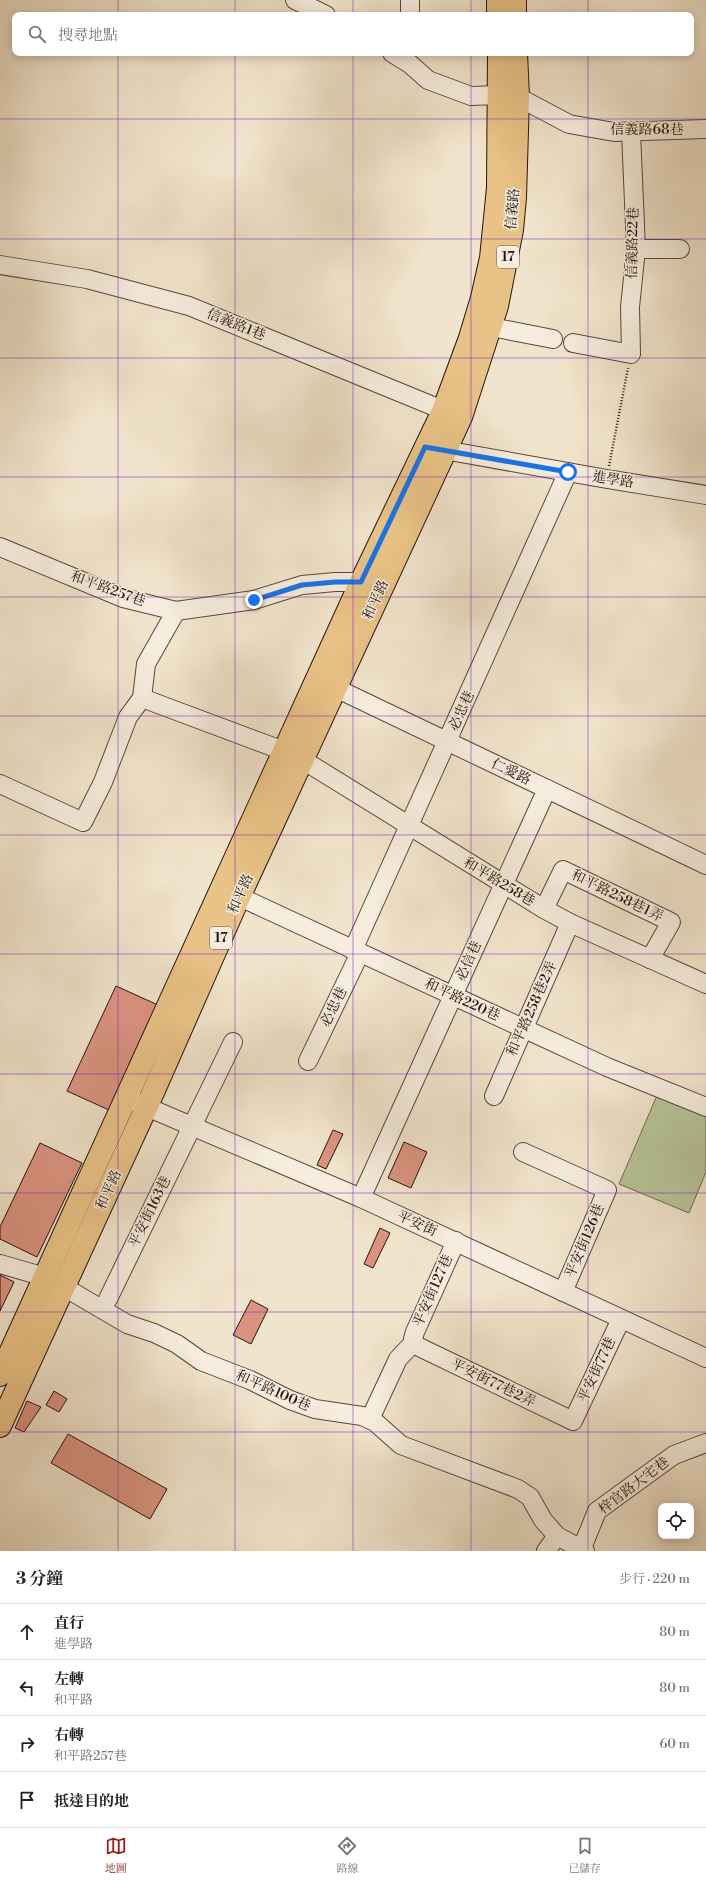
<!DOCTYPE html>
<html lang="zh-TW">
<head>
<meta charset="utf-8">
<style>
  :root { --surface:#fff; --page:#f2f2f2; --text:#222; --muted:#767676; --line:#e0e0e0; --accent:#8f2418 }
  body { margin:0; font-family:"Libre Bodoni","Noto Serif TC",serif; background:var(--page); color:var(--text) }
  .controls { position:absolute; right:12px; bottom:12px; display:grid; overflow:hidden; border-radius:8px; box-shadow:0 2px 10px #0003 }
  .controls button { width:36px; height:36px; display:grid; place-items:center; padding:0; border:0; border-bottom:1px solid var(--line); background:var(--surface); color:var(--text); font:20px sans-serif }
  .stop { position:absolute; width:12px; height:12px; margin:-9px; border:3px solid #1a73e8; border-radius:50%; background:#fff }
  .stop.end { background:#1a73e8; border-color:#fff; box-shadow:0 1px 4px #0008 }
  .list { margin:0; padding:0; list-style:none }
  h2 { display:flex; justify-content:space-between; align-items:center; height:52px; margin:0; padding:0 16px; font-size:17px }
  h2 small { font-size:13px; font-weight:400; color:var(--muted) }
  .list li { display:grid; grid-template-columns:26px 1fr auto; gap:12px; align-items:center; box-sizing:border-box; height:56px; padding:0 16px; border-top:1px solid var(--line) }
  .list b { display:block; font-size:15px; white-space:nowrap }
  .list p { margin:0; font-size:13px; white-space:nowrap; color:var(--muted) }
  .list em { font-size:13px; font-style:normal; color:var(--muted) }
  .icon { flex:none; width:22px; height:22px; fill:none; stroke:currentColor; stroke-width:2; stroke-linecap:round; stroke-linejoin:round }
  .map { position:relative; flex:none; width:706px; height:1551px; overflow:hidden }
  .search { position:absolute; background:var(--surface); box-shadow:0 2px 10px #0003; left:12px; right:12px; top:12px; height:44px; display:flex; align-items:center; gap:10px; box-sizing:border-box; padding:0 14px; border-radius:8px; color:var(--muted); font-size:15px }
  .sheet { height:276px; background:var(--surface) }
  nav { display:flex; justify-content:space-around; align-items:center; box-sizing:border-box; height:56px; border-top:1px solid var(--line); background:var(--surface); font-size:11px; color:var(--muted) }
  nav a { display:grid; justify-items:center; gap:2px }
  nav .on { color:var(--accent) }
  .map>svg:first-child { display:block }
  .green { fill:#b7c59a; stroke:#6e6c53 }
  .building { fill:#db9381; stroke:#25130c }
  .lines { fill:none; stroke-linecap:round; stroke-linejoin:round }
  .minor-casing { stroke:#58473c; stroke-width:20 }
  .major-casing { stroke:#25130c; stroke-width:24 }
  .path { stroke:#25130c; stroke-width:2.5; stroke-dasharray:1 2; stroke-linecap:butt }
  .minor { stroke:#f6edde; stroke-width:18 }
  .major { stroke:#e8c286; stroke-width:22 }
  .route { stroke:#1a73e8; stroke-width:5 }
  .grid { fill:none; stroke:#7b2cbf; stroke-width:1; stroke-opacity:0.55 }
  .labels { text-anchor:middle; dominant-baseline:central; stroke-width:3; stroke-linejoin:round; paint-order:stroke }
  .shield { fill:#f6edde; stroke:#64544b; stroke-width:1 }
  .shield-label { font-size:13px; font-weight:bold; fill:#25130c }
  .street-label { font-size:14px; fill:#25130c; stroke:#f6edde }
</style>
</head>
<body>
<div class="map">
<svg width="706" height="1551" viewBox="0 0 706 1551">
  <rect width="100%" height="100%" fill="#f1e4cc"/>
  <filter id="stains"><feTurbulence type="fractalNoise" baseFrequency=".005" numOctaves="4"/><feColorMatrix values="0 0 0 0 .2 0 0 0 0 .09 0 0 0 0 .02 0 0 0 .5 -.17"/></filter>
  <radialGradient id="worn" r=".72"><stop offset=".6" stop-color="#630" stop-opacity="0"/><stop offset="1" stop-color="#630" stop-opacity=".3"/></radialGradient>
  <path class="green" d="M658,1093L706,1113V1172L689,1213L619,1184Z"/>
  <g class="building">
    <path d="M116,986L158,1005L109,1110L67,1091Z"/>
    <path d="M333,1130L343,1134L326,1169L317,1165Z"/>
    <path d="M404,1142L427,1152L411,1188L388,1178Z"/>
    <path d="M40,1143L82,1163L37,1257L0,1239V1227Z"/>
    <path d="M380,1228L390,1233L373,1268L364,1264Z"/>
    <path d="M0,1275L14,1282L0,1311Z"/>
    <path d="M251,1300L268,1309L251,1344L233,1335Z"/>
    <path d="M54,1391L67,1399L59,1412L46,1405Z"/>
    <path d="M27,1401L41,1407L24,1432L15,1428Z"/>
    <path d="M68,1434L167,1489L150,1519L51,1463Z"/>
  </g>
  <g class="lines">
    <defs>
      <g id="minor">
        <path d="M295,0L326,15"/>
        <path d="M410,15V0"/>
        <path d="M392,53L410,64L428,80L471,96L499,95L518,97L569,124L614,132L706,129"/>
        <path d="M636,249H680"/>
        <path d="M0,265L87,279L189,306L455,415"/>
        <path d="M491,327L553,339"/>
        <path d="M573,343L631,354L630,307L636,249L631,132"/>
        <path d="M433,448L607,479L706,495"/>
        <path d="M0,547L123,598L176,611L254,600L302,585L335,582H361"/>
        <path d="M323,682L706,865"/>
        <path d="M142,698L284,751"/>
        <path d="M303,760L544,909L570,923L706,984"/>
        <path d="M0,784L83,822L103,782L128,717L142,698L146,664L176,611"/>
        <path d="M227,891L607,1067L706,1107"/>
        <path d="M544,909L563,870L671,922L650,959"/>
        <path d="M353,950L568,472"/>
        <path d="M308,1061L360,953"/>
        <path d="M494,1096L570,923"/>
        <path d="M135,1102L361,1198L706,1358"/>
        <path d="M523,1152L607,1190L563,1292"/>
        <path d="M361,1198L547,789"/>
        <path d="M0,1264L45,1277"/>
        <path d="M64,1287L127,1324L154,1333L177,1344L201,1361L250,1380L290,1400L315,1409L362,1416L375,1422L401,1445L518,1489L530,1497L543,1520L557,1536L585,1551"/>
        <path d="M108,1299L233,1042"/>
        <path d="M414,1342L415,1345L573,1421L621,1319"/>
        <path d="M414,1342L413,1339L415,1332L456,1241"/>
        <path d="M370,1419L398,1359L414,1342"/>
        <path d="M582,1548L597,1511L674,1455L706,1443"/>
        <path d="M546,1551L557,1536"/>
      </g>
      <g id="major">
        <path d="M498,0V15"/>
        <path d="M515,0V15"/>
        <path d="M0,1375L361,582L443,411L470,338L482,298L491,258L498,188L499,53"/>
        <path d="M0,1426L147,1106L239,897L461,417L497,306L512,230L515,198L518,97L516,53"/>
      </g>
    </defs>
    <use href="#minor" class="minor-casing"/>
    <use href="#major" class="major-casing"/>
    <path class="path" d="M609,466L628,368"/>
    <use href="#minor" class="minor"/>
    <use href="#major" class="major"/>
  </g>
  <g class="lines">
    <path class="route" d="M254,600L302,585L335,582H361L425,447L568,472"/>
  </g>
  <path class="grid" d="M118,0V15M235,0V15M353,0V15M471,0V15M588,0V15M118,53V1551M235,53V1551M353,53V1551M471,53V1551M588,53V1551M0,119H706M0,239H706M0,358H706M0,477H706M0,597H706M0,716H706M0,835H706M0,954H706M0,1074H706M0,1193H706M0,1312H706M0,1432H706"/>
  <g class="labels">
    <g class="shield">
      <rect x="497" y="246" width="22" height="22" rx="3"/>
      <rect x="210" y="927" width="22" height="22" rx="3"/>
    </g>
    <g class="shield-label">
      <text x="508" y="257">17</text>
      <text x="221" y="938">17</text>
    </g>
    <g class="street-label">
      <text x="647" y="130">信義路68巷</text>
      <text transform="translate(513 209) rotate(-85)">信義路</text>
      <text transform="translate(633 243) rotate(-89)">信義路22巷</text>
      <text transform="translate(236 325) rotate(22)">信義路1巷</text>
      <text transform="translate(613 480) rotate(9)">進學路</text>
      <text transform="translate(108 589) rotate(20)">和平路257巷</text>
      <text transform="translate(376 600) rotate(-65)">和平路</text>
      <text transform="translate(462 711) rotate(-66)">必忠巷</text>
      <text transform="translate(511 772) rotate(26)">仁愛路</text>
      <text transform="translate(499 882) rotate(31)">和平路258巷</text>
      <text transform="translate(241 894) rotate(-66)">和平路</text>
      <text transform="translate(617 896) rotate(26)">和平路258巷1弄</text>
      <text transform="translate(469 961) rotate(-66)">必信巷</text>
      <text transform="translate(462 1000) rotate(25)">和平路220巷</text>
      <text transform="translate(334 1007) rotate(-64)">必忠巷</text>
      <text transform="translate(532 1009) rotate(-66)">和平路258巷2弄</text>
      <text transform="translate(109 1190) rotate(-65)">和平路</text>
      <text transform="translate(150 1212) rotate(-64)">平安街163巷</text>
      <text transform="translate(417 1224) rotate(24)">平安街</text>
      <text transform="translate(585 1241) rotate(-67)">平安街126巷</text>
      <text transform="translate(433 1291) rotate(-66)">平安街127巷</text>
      <text transform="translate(597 1370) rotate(-65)">平安街77巷</text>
      <text transform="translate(493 1383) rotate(26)">平安街77巷2弄</text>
      <text transform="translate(273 1391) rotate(24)">和平路100巷</text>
      <text transform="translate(634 1486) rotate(-37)">梓官路大宅巷</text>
    </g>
  </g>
  <rect width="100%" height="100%" filter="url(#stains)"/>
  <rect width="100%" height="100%" fill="url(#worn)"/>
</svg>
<div class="controls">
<button><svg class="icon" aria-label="locate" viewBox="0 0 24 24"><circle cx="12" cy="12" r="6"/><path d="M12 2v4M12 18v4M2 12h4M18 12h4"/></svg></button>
</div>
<div class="stop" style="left:568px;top:472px"></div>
<div class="stop end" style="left:254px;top:600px"></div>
<div class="search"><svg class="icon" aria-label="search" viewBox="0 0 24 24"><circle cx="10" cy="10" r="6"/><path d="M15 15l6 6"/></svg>搜尋地點</div>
</div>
<section class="sheet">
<h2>3 分鐘<small>步行 · 220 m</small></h2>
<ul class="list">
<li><svg class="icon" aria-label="ahead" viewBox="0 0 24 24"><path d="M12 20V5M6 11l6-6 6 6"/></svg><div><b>直行</b><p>進學路</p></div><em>80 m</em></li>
<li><svg class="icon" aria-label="left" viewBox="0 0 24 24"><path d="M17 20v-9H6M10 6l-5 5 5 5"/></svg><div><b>左轉</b><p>和平路</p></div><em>80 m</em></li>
<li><svg class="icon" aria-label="right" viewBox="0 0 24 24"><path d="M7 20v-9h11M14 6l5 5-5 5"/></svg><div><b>右轉</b><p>和平路257巷</p></div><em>60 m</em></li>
<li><svg class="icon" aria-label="arrive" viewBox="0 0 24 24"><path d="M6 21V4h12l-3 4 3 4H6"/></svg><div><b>抵達目的地</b></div></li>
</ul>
</section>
<nav>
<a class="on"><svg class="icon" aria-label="map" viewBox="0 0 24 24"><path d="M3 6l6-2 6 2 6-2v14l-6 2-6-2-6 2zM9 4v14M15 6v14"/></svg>地圖</a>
<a><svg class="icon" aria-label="directions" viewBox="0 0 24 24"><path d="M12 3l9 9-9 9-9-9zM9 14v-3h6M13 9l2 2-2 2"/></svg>路線</a>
<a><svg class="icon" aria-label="saved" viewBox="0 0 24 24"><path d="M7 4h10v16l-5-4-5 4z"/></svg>已儲存</a>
</nav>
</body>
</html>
